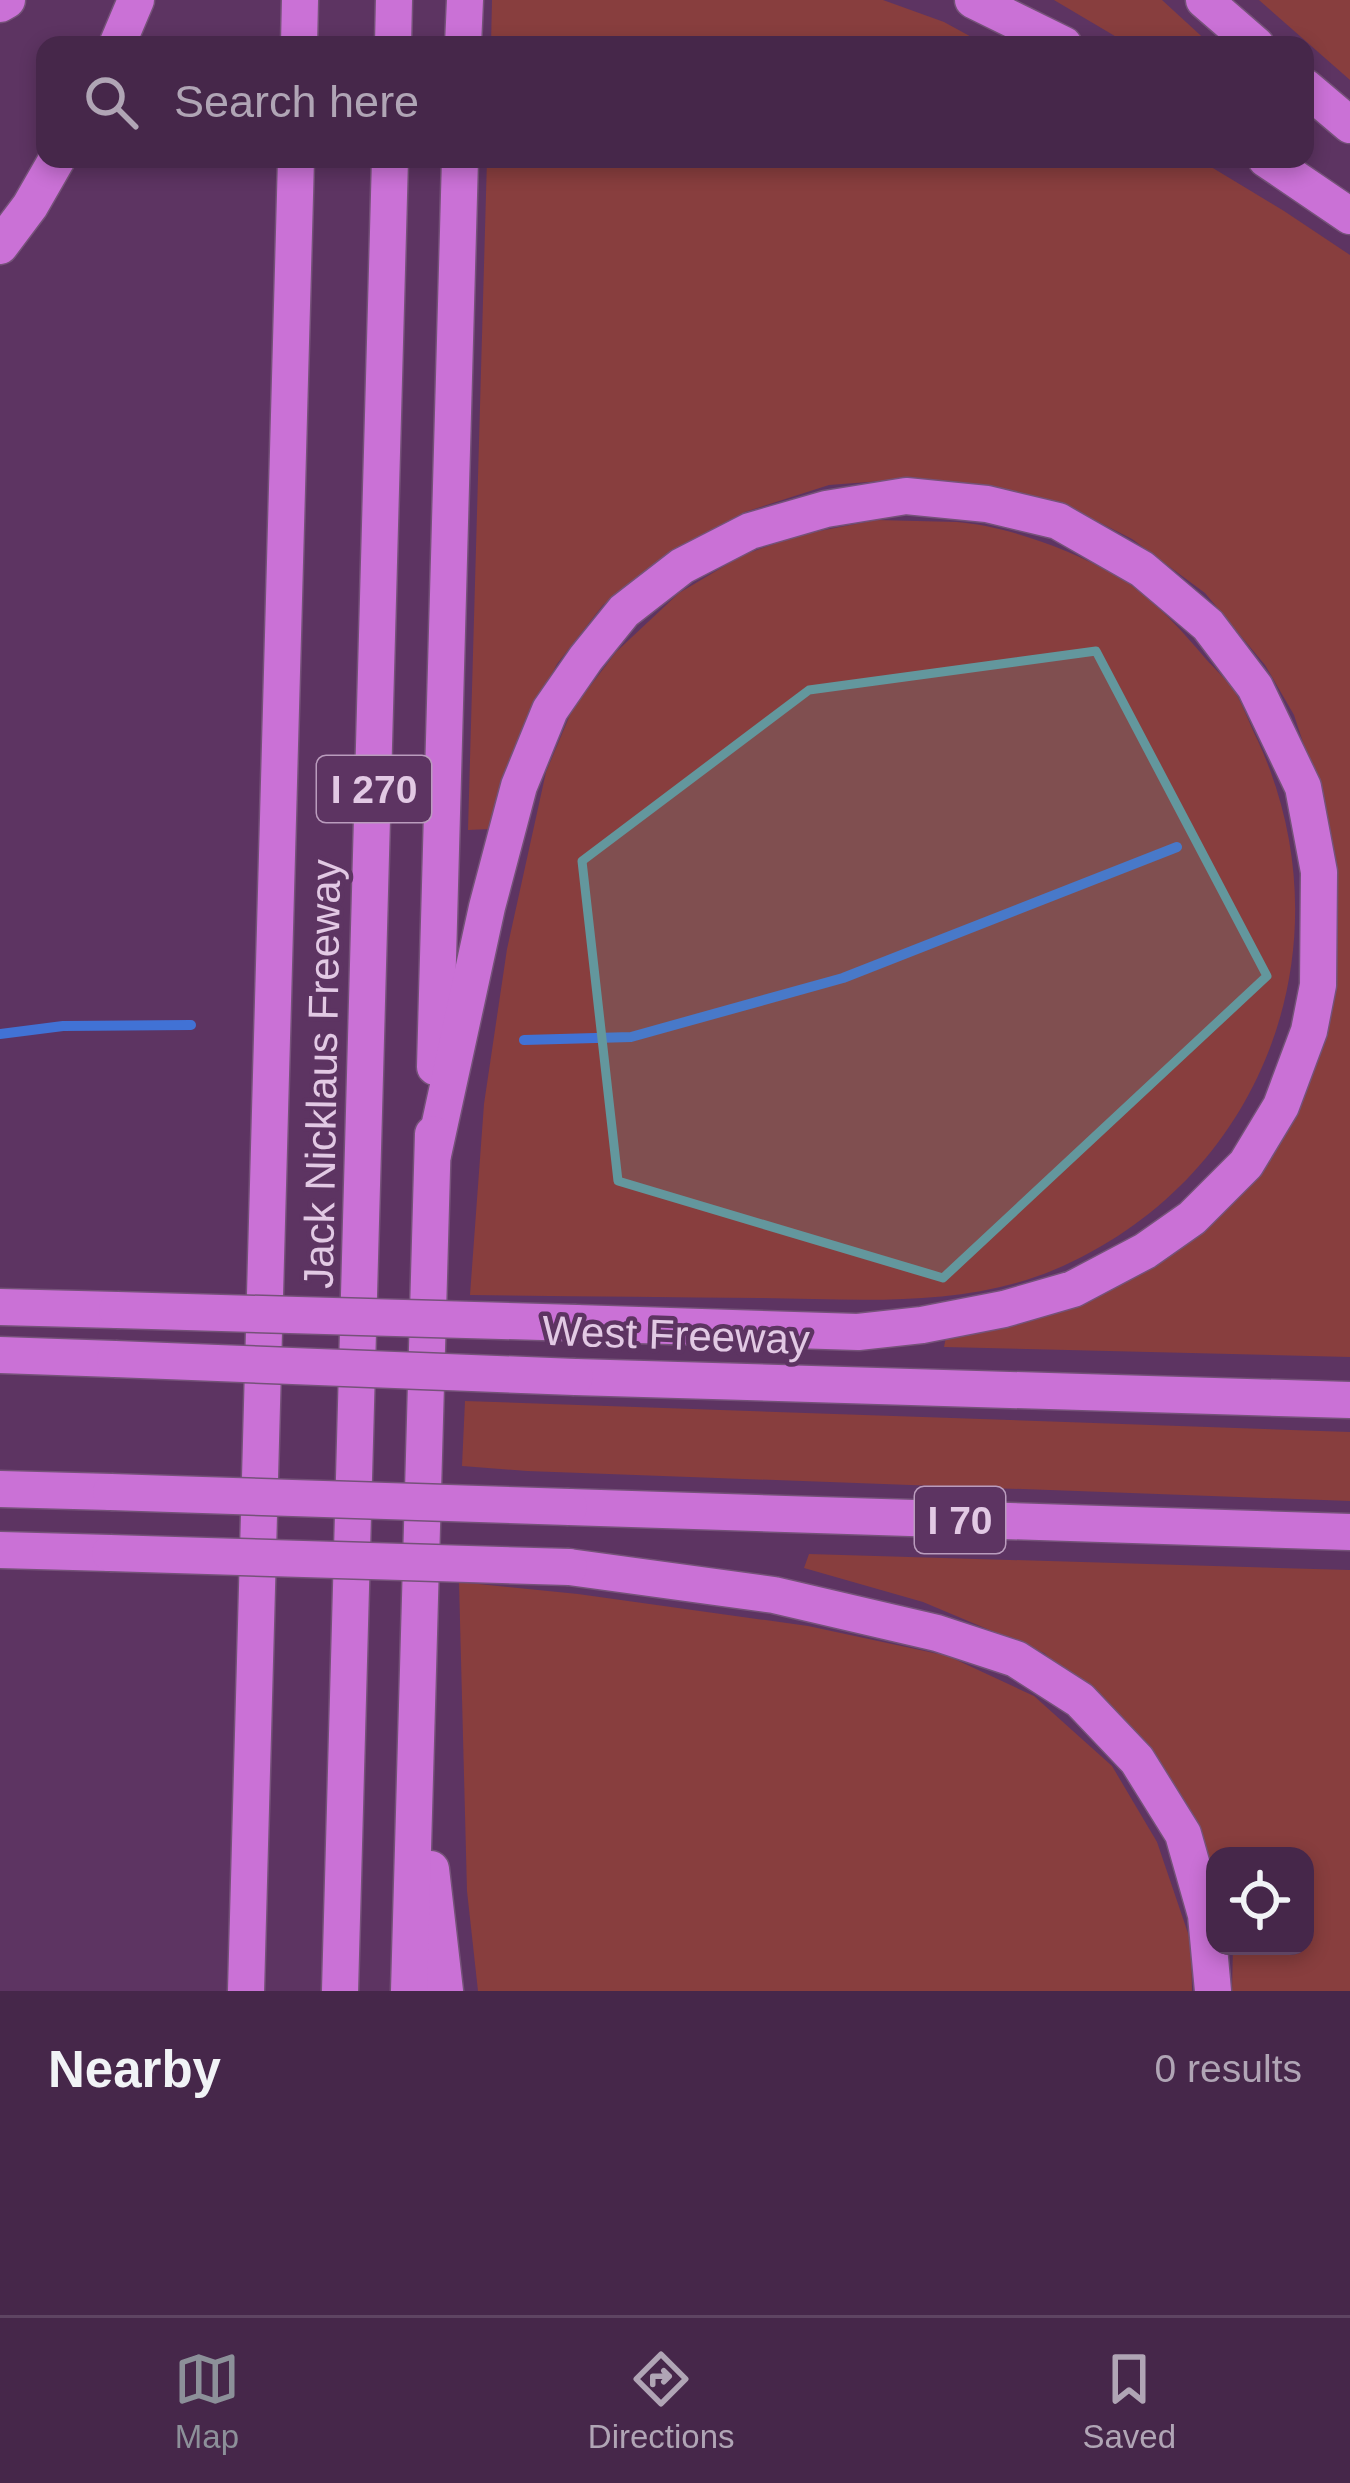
<!DOCTYPE html>
<html lang="en">
<head>
<meta charset="utf-8">
<style>
  :root { --surface:#46274a; --page:#4d2f51; --text:#f1f3f6; --muted:#b0a5b5; --line:#5e4462; --accent:#8c9099 }
  body { margin:0; font-family:Helvetica,sans-serif; background:var(--page); color:var(--text) }
  .controls { position:absolute; right:36px; bottom:36px; display:grid; overflow:hidden; border-radius:24px; box-shadow:0 6px 18px #0003 }
  .controls button { width:108px; height:108px; display:grid; place-items:center; padding:0; border:0; border-bottom:3px solid var(--line); background:var(--surface); color:var(--text); font:60px sans-serif }
  .list { margin:0; padding:0; list-style:none }
  h2 { display:flex; justify-content:space-between; align-items:center; height:156px; margin:0; padding:0 48px; font-size:51px }
  h2 small { font-size:39px; font-weight:400; color:var(--muted) }
  .icon { flex:none; width:66px; height:66px; fill:none; stroke:currentColor; stroke-width:2; stroke-linecap:round; stroke-linejoin:round }
  .map { position:relative; flex:none; width:1350px; height:1991px; overflow:hidden }
  .search { position:absolute; background:var(--surface); box-shadow:0 6px 18px #0003; left:36px; right:36px; top:36px; height:132px; display:flex; align-items:center; gap:30px; box-sizing:border-box; padding:0 42px; border-radius:24px; color:var(--muted); font-size:45px }
  .sheet { height:324px; background:var(--surface) }
  nav { display:flex; justify-content:space-around; align-items:center; box-sizing:border-box; height:168px; border-top:3px solid var(--line); background:var(--surface); font-size:33px; color:var(--muted) }
  nav a { display:grid; justify-items:center; gap:6px }
  nav .on { color:var(--accent) }
  .map>svg:first-child { display:block }
  .green { fill:#883e3e }
  .lines { fill:none; stroke-linecap:round; stroke-linejoin:round }
  .stream { stroke:#4172d5; stroke-width:10 }
  .highway-casing { stroke:#755279; stroke-width:39 }
  .highway { stroke:#ca71d6; stroke-width:36 }
  .highway-bridge-casing { stroke:#755279; stroke-width:39; stroke-linecap:butt }
  .highway-bridge { stroke:#ca71d6; stroke-width:36 }
  .marked { fill:#63979d; fill-opacity:0.2; stroke:#63979d; stroke-width:9; stroke-linejoin:round }
  .labels { text-anchor:middle; dominant-baseline:central; stroke-width:9; stroke-linejoin:round; paint-order:stroke }
  .shield { fill:#5d3462; stroke:#ba9cbd; stroke-width:3 }
  .shield-label { font-size:39px; font-weight:bold; fill:#e2c9e4 }
  .street-label { font-size:42px; fill:#e2c9e4; stroke:#5d3462 }
</style>
</head>
<body>
<div class="map">
<svg width="1350" height="1991" viewBox="0 0 1350 1991">
  <rect width="100%" height="100%" fill="#5d3462"/>
  <g class="green">
    <path d="M492,0H883L944,22L986,45H491Z"/>
    <path d="M1054,0H1162L1211,45H1130Z"/>
    <path d="M1259,0H1350V80Z"/>
    <path d="M487,159H1198L1284,211L1350,255V1357L944,1347L946,1337L1054,1314L1119,1286L1174,1250L1231,1194L1334,974L1337,899L1325,809L1294,715L1265,665L1205,593L1132,539L1073,509L984,485L895,480L829,485L745,512L671,552L603,605L557,664L517,742L490,829L468,830Z"/>
    <path d="M876,520C903,521 930,521 957,522C1007,526 1068,549 1112,573C1147,592 1180,628 1205,658C1215,669 1227,680 1235,692C1244,707 1250,725 1258,741C1350,942 1266,1175 1063,1266C968,1309 861,1299 760,1298C663,1297 566,1296 470,1295L484,1104L507,949L546,772L572,710L616,652L679,593L743,555L799,535Z"/>
    <path d="M465,1401L1350,1432V1501L527,1471L462,1466Z"/>
    <path d="M809,1554L1350,1570V1991H1232L1233,1946H1305V1856H1215V1884L1130,1731L1044,1653L923,1602L804,1568Z"/>
    <path d="M459,1582L578,1594L808,1626L948,1656L1034,1696L1112,1766L1157,1842L1191,1942L1192,1991H478L467,1891Z"/>
  </g>
  <g class="lines">
    <g class="stream">
      <path d="M0,1034L63,1026L191,1025"/>
      <path d="M524,1040L631,1037L843,978L1177,847"/>
    </g>
    <defs>
      <g id="highway">
        <path d="M973,0L1064,45"/>
        <path d="M1204,0L1256,45"/>
        <path d="M0,4L7,0"/>
        <path d="M117,45L136,0"/>
        <path d="M299,45L300,0"/>
        <path d="M393,45L394,0"/>
        <path d="M463,45L465,0"/>
        <path d="M1305,87L1350,125"/>
        <path d="M1266,159L1350,216"/>
        <path d="M0,246L30,206L57,159"/>
        <path d="M435,1067L460,159"/>
        <path d="M433,1155L487,907L519,786L550,710L586,658L624,611L682,566L750,531L826,509L906,496L987,504L1058,521L1142,569L1208,625L1255,687L1303,787L1319,872L1318,985L1309,1031L1281,1106L1246,1164L1192,1218L1145,1251L1073,1289L1004,1309L922,1325L858,1332L576,1323"/>
        <path d="M0,1307L117,1310"/>
        <path d="M0,1355L115,1359"/>
        <path d="M575,1377L1350,1400"/>
        <path d="M0,1489L111,1492"/>
        <path d="M569,1507L1350,1532"/>
        <path d="M0,1550L110,1553"/>
        <path d="M569,1567L774,1595L937,1633L1016,1659L1080,1700L1137,1760L1183,1834L1206,1915L1213,1991"/>
        <path d="M431,1869L445,1991"/>
        <path d="M246,1991L296,159"/>
        <path d="M340,1991L390,159"/>
        <path d="M409,1991L433,1134"/>
      </g>
    </defs>
    <use href="#highway" class="highway-casing"/>
    <use href="#highway" class="highway"/>
    <defs>
      <g id="highway-bridge">
        <path d="M117,1310L576,1323"/>
        <path d="M115,1359L575,1377"/>
        <path d="M111,1492L569,1507"/>
        <path d="M110,1553L569,1567"/>
      </g>
    </defs>
    <use href="#highway-bridge" class="highway-bridge-casing"/>
    <use href="#highway-bridge" class="highway-bridge"/>
  </g>
  <path class="marked" d="M1096,651L1267,976L943,1278L618,1181L582,861L809,690Z"/>
  <g class="labels">
    <g class="shield">
      <rect x="317" y="756" width="114" height="66" rx="9"/>
      <rect x="915" y="1487" width="90" height="66" rx="9"/>
    </g>
    <g class="shield-label">
      <text x="374" y="789">I 270</text>
      <text x="960" y="1520">I 70</text>
    </g>
    <g class="street-label">
      <text transform="translate(322 1074) rotate(-89)">Jack Nicklaus Freeway</text>
      <text transform="translate(676 1335) rotate(2)">West Freeway</text>
    </g>
  </g>
</svg>
<div class="controls">
<button><svg class="icon" aria-label="locate" viewBox="0 0 24 24"><circle cx="12" cy="12" r="6"/><path d="M12 2v4M12 18v4M2 12h4M18 12h4"/></svg></button>
</div>
<div class="search"><svg class="icon" aria-label="search" viewBox="0 0 24 24"><circle cx="10" cy="10" r="6"/><path d="M15 15l6 6"/></svg>Search here</div>
</div>
<section class="sheet">
<h2>Nearby<small>0 results</small></h2>
<ul class="list">
</ul>
</section>
<nav>
<a class="on"><svg class="icon" aria-label="map" viewBox="0 0 24 24"><path d="M3 6l6-2 6 2 6-2v14l-6 2-6-2-6 2zM9 4v14M15 6v14"/></svg>Map</a>
<a><svg class="icon" aria-label="directions" viewBox="0 0 24 24"><path d="M12 3l9 9-9 9-9-9zM9 14v-3h6M13 9l2 2-2 2"/></svg>Directions</a>
<a><svg class="icon" aria-label="saved" viewBox="0 0 24 24"><path d="M7 4h10v16l-5-4-5 4z"/></svg>Saved</a>
</nav>
</body>
</html>
